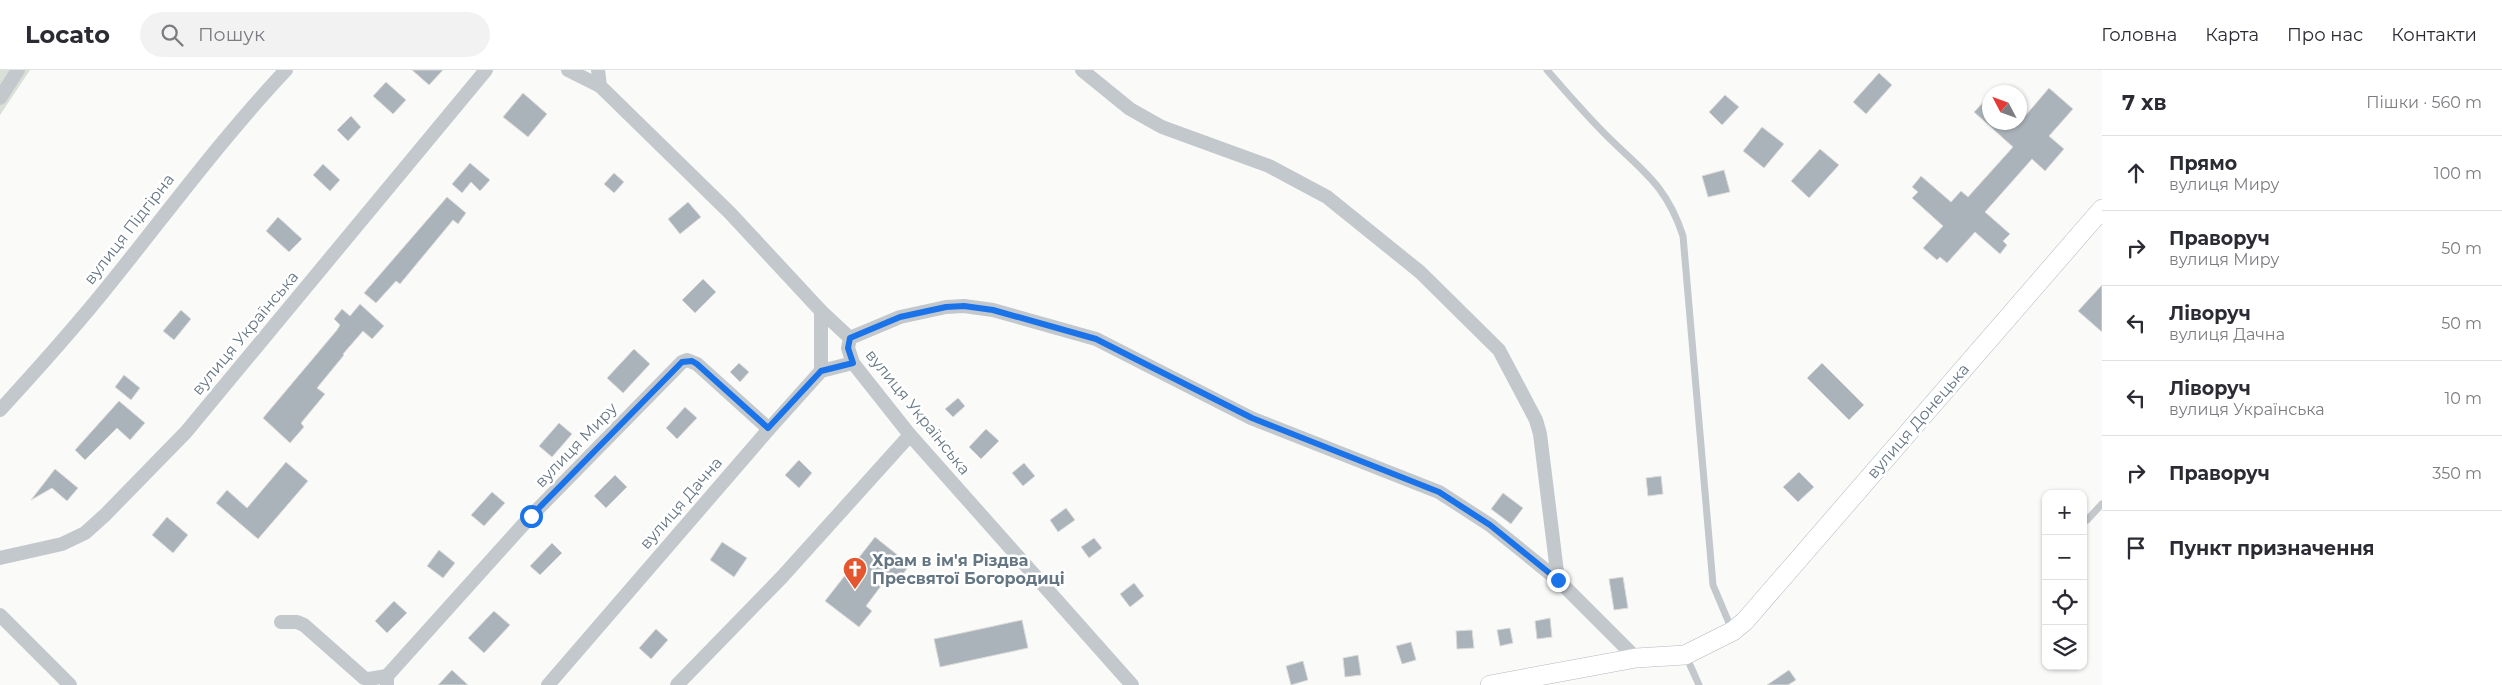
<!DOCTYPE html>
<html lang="uk">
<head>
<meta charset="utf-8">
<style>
  :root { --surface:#fff; --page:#f2f2f3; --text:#2b2b33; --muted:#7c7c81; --line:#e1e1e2 }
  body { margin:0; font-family:Montserrat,sans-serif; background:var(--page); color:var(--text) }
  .controls { position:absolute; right:15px; bottom:15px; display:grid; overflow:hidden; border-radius:10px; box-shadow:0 1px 4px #0004 }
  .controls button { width:45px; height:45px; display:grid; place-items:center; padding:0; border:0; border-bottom:1px solid var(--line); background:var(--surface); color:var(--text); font:25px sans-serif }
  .compass { position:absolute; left:1982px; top:15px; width:45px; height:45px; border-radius:50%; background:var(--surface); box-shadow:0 1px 4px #0004; rotate:311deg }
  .stop { position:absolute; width:15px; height:15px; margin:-11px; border:4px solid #1a73e8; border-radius:50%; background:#fff }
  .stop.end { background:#1a73e8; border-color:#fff; box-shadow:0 1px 5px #0008 }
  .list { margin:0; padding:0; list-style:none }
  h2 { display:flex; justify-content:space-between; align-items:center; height:65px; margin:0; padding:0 20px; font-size:21px }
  h2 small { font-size:16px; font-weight:400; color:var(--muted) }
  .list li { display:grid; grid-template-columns:32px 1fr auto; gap:15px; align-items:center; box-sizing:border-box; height:75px; padding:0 20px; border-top:1px solid var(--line) }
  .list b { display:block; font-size:19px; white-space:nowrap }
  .list p { margin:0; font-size:16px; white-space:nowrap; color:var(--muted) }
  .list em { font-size:16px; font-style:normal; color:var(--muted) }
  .icon { flex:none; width:28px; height:28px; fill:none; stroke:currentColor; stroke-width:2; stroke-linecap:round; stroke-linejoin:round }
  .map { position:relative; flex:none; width:2102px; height:615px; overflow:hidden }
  header { display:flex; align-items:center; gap:30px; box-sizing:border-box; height:70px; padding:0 25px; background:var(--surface); border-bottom:1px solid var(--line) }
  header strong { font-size:24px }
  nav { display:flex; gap:28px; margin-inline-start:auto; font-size:18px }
  .search { width:350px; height:45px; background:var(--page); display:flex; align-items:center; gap:12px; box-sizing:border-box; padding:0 18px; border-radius:28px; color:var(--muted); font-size:19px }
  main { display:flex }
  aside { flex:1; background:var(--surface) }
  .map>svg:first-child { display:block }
  .green { fill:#dadfd7 }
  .building { fill:#aab3b9; stroke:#dcdcda }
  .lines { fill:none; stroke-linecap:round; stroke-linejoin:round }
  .secondary-casing { stroke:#b3babf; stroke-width:20 }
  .lane { stroke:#c3c8cc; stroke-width:7 }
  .street { stroke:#c3c8cc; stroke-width:14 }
  .secondary { stroke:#fff; stroke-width:19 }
  .route { stroke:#1a73e8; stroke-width:6 }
  .labels { text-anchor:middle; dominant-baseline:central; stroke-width:5; stroke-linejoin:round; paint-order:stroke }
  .street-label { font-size:16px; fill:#657683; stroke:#fff }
  .poi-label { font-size:16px; font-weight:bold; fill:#657683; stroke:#fff; text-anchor:start }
</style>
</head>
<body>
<header>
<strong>Locato</strong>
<div class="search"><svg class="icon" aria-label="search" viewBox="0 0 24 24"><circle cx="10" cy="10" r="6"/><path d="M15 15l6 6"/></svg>Пошук</div>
<nav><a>Головна</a><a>Карта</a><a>Про нас</a><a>Контакти</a></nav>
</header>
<main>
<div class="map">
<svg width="2102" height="615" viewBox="0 0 2102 615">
  <rect width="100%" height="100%" fill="#fafaf8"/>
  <path class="green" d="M0,0H30L0,45Z"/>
  <g class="building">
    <path d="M412,0H443L429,15Z"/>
    <path d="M1879,3L1892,15L1866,44L1853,32Z"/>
    <path d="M386,12L406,30L393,44L373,26Z"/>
    <path d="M2049,18L2073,39L2049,66L2064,79L2045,101L2032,89L1985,142L2010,164L2003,171L2007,175L2000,184L1975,162L1947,193L1940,187L1937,190L1923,178L1943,156L1912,128L1918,122L1912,117L1921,106L1951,132L1961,121L1968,127L2013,77L1974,42L1990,25V52H2020Z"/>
    <path d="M523,23L547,44L528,67L503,47Z"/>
    <path d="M1725,25L1739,37L1722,55L1709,42Z"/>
    <path d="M351,46L361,57L348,71L337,60Z"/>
    <path d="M1762,57L1784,74L1764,98L1743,81Z"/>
    <path d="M1820,79L1839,95L1809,128L1791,111Z"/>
    <path d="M470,93L490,110L480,121L471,112L462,123L452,114Z"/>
    <path d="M323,94L340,110L330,121L313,105Z"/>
    <path d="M1724,100L1730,122L1708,127L1702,106Z"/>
    <path d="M614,103L624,112L614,123L604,114Z"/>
    <path d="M447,127L466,143L458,154L453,150L400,214L396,211L376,233L364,223Z"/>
    <path d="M688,132L701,147L680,164L668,149Z"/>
    <path d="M278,147L302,169L289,182L266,161Z"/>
    <path d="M703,209L716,222L695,243L682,230Z"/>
    <path d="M2102,215V262L2078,241Z"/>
    <path d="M360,234L384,256L372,269L363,261L343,284L344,285L317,318L325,324L301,353L304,357L290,373L263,348L337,260L340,255L334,249L342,239L350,246Z"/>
    <path d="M181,240L191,249L174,270L163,261Z"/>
    <path d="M634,279L650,294L623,323L607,308Z"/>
    <path d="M739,293L749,302L740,312L730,302Z"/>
    <path d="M1822,293L1864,335L1849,350L1807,308Z"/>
    <path d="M124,305L140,318L131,330L115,317Z"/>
    <path d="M958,328L965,336L953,347L945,339Z"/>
    <path d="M119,331L145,353L130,370L117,358L85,390L75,380Z"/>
    <path d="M685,337L697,348L677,369L666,358Z"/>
    <path d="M559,353L572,364L552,387L539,376Z"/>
    <path d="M986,359L999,371L981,389L969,377Z"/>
    <path d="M799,390L812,403L799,418L785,405Z"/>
    <path d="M286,392L308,411L258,469L216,433L227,420L247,438Z"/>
    <path d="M1024,393L1035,406L1023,416L1012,403Z"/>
    <path d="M55,399L78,418L67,431L52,418L31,430Z"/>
    <path d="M1799,402L1814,417L1798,432L1783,417Z"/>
    <path d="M615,405L627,417L606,438L594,426Z"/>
    <path d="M1661,406L1663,424L1648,426L1646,408Z"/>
    <path d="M492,422L505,433L484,456L471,445Z"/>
    <path d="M1503,423L1523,438L1511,454L1491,439Z"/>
    <path d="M1066,438L1075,450L1058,462L1050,450Z"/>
    <path d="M167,447L188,465L173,483L152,465Z"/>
    <path d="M875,467L910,495L898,510L890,504L866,536L872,541L859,557L825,531Z"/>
    <path d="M1094,468L1102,478L1089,488L1081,477Z"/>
    <path d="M722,472L747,488L734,507L710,490Z"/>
    <path d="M552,473L562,483L540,505L530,496Z"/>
    <path d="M439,480L455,493L443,508L427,496Z"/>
    <path d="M1623,507L1628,538L1614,540L1609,509Z"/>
    <path d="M1134,513L1144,526L1130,537L1120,524Z"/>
    <path d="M394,531L407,543L387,563L375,551Z"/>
    <path d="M494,541L510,555L484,583L468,568Z"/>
    <path d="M1550,548L1552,567L1537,569L1535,551Z"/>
    <path d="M1022,550L1028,578L940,597L934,569Z"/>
    <path d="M1510,558L1513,573L1500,576L1497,560Z"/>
    <path d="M656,559L668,570L651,589L639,578Z"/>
    <path d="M1472,560L1474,578L1457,579L1456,561Z"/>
    <path d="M1411,572L1416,590L1402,594L1396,576Z"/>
    <path d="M1358,585L1361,605L1345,607L1343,588Z"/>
    <path d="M1303,591L1308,610L1291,615L1286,596Z"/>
    <path d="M452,600L468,615H438Z"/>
    <path d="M1789,600L1796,610L1788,615H1767Z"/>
  </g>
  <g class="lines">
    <defs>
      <path id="secondary" d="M1490,615L1636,588L1685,585L1733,561L1745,551L2102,139"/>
    </defs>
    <use href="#secondary" class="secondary-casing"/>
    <g class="lane">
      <path d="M1547,0C1566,22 1585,44 1606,65C1642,101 1666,114 1683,166L1713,515L1732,560"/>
      <path d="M2087,450L2102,434"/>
      <path d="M1686,586L1699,615"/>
    </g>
    <g class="street">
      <path d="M568,0L600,16L730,143L821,241L850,268L848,278L853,293L910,365L1132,615"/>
      <path d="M598,0L600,16"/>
      <path d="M1082,0L1130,39L1162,57L1269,96L1327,127L1420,202L1499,280L1536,350L1540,364L1558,510"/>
      <path d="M0,28L18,0"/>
      <path d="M821,241V301"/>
      <path d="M850,268L900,247L946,237L964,236L993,240L1096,269L1251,348L1439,422L1490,455L1558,510L1636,588"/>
      <path d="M0,340C34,303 68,265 100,226C162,150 219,71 286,0"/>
      <path d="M0,488L62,474L85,463L105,445L186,362L486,0"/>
      <path d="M0,545L70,615"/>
      <path d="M281,552H297L304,555L364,608L369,609L387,606"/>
      <path d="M387,615V606L531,446L682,292L687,290L697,294L769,359"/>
      <path d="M548,615L769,359L821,301L853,293"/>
      <path d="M677,615L782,507L910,365"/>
    </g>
    <use href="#secondary" class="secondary"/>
  </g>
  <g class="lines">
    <path class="route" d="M531,446L682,292L692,291L697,294L768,358L821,301L853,293L848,278L850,268L900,247L946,237L964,236L993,240L1096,269L1252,348L1439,422L1490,455L1558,510"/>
  </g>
  <defs>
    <symbol id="church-pin" viewBox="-11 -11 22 30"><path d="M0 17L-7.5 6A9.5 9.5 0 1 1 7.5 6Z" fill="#e4572e" stroke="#fff"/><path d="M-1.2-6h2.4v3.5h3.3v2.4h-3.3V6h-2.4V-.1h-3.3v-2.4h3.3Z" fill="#fff"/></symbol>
  </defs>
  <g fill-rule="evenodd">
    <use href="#church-pin" x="841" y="485" width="28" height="38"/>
  </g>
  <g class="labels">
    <g class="street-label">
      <text transform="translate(129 159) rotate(-52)">вулиця Підгірна</text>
      <text transform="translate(245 263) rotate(-50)">вулиця Українська</text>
      <text transform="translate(918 342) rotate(51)">вулиця Українська</text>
      <text transform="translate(1918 351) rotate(-49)">вулиця Донецька</text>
      <text transform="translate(576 375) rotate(-46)">вулиця Миру</text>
      <text transform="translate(681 433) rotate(-49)">вулиця Дачна</text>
    </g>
    <g class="poi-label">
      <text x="872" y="490">Храм в ім'я Різдва<tspan x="872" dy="18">Пресвятої Богородиці</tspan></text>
    </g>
  </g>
</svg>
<div class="controls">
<button>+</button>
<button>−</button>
<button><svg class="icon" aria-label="locate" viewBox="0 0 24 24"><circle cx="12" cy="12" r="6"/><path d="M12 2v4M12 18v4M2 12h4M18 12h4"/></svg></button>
<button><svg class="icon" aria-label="layers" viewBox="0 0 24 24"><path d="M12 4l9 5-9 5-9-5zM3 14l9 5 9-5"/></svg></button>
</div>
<svg class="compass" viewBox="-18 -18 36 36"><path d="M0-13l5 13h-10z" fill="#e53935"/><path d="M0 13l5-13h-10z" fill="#7c7c81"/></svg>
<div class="stop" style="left:531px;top:446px"></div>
<div class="stop end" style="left:1558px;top:510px"></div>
</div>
<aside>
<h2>7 хв<small>Пішки · 560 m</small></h2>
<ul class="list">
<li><svg class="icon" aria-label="ahead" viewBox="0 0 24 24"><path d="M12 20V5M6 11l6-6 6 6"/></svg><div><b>Прямо</b><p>вулиця Миру</p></div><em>100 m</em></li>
<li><svg class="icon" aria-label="right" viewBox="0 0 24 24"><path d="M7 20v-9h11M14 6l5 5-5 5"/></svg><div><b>Праворуч</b><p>вулиця Миру</p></div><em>50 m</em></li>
<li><svg class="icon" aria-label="left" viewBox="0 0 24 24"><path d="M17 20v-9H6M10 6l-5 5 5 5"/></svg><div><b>Ліворуч</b><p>вулиця Дачна</p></div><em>50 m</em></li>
<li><svg class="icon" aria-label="left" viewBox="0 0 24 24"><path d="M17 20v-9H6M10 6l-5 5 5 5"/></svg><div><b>Ліворуч</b><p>вулиця Українська</p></div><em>10 m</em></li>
<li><svg class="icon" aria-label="right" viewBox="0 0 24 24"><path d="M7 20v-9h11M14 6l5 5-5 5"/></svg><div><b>Праворуч</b></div><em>350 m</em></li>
<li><svg class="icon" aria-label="arrive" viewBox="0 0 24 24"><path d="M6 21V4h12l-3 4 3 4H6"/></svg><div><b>Пункт призначення</b></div></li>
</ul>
</aside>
</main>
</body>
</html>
